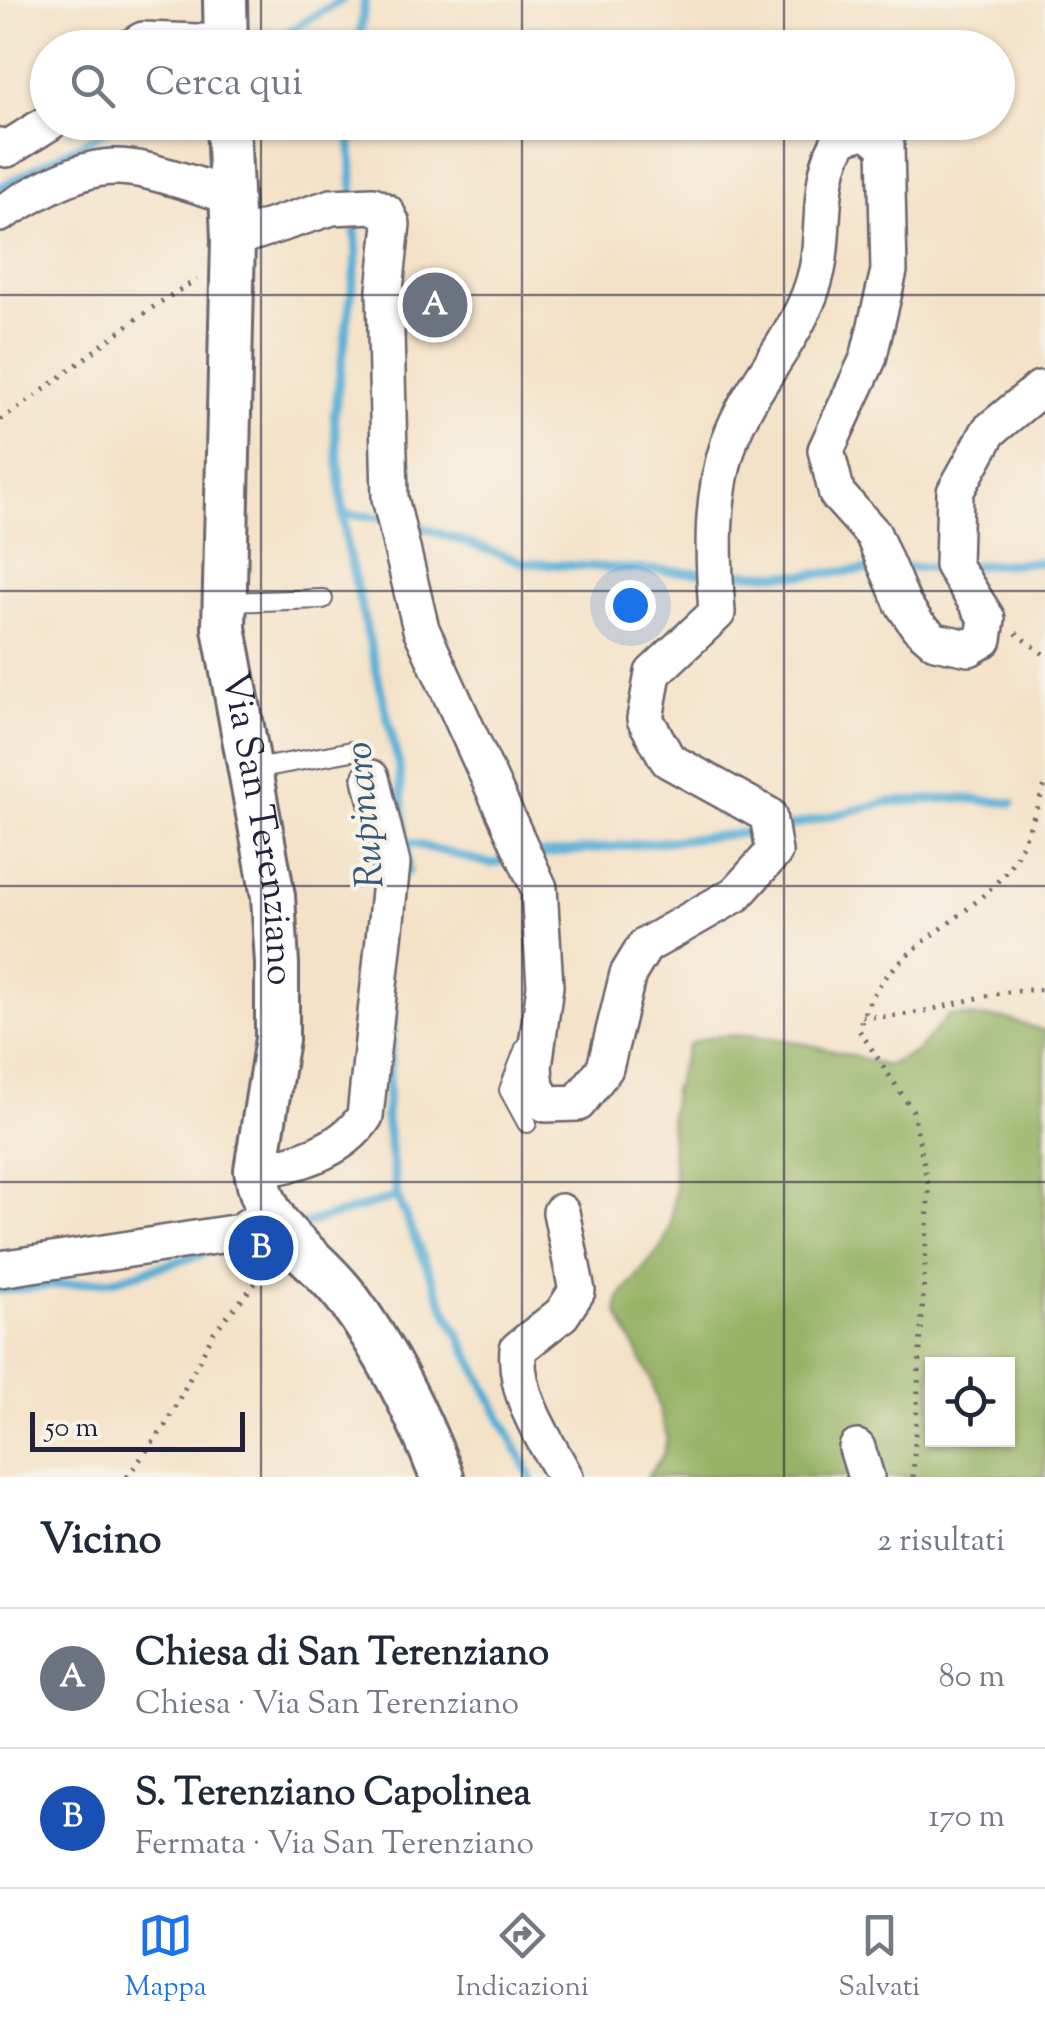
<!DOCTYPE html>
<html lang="it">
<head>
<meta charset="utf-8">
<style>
  :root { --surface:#fff; --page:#f2f2f3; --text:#1f2937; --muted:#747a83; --line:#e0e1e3; --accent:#1a73e8 }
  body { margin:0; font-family:"Sorts Mill Goudy",serif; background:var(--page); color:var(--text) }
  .controls { position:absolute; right:30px; bottom:30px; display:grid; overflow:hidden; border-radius:0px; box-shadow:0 2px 8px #0004 }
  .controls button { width:90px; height:90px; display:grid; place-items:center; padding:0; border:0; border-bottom:2px solid var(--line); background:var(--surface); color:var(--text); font:50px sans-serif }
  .scale { position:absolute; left:30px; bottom:25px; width:215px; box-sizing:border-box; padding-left:10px; border:5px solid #22223b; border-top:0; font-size:28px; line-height:35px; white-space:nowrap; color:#22223b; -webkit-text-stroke:8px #f7f3e8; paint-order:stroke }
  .you { position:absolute; left:630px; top:605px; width:35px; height:35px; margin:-25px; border:8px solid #fff; border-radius:50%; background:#1a73e8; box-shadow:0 0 0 15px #1a73e833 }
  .badge { display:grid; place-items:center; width:65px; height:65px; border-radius:50%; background:var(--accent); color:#fff; font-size:32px; font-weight:700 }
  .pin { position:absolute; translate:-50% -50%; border:5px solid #fff; box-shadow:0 2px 10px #0006 }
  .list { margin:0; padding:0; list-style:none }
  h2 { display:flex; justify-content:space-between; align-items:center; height:130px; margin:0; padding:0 40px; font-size:42px }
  h2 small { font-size:32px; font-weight:400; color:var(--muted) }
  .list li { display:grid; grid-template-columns:65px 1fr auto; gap:30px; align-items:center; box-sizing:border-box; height:140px; padding:0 40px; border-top:2px solid var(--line) }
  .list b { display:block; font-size:38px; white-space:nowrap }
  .list p { margin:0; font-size:32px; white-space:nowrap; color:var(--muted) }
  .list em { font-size:32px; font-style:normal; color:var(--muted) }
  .icon { flex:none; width:55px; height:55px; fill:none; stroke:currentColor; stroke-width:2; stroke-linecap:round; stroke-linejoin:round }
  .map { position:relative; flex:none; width:1045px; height:1477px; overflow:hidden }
  .search { position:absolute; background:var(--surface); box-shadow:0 2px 8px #0004; left:30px; right:30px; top:30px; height:110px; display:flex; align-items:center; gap:25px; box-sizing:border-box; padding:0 35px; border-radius:55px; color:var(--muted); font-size:38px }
  .sheet { height:410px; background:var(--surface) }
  nav { display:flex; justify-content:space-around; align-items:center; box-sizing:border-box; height:140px; border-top:2px solid var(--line); background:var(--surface); font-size:28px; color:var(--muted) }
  nav a { display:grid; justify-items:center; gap:5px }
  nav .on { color:var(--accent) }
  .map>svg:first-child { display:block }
  .forest { fill:#97b366; stroke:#5c6a50; stroke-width:2.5; fill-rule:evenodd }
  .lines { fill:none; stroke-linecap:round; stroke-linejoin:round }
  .stream { stroke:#59aed5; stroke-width:9 }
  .service-casing { stroke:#6c656c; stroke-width:22 }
  .minor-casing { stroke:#6c656c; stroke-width:40 }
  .tertiary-casing { stroke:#6c656c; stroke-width:48 }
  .path { stroke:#6c656c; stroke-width:5; stroke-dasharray:2.5 8; stroke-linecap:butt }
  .service { stroke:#fff; stroke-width:18 }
  .minor { stroke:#fff; stroke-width:35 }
  .tertiary { stroke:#fff; stroke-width:42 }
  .grid { fill:none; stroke:#22223b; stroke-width:2.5; stroke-opacity:0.55 }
  .labels { text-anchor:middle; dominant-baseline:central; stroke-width:8; stroke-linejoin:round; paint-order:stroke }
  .street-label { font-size:38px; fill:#22223b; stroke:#f7f3e8 }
  .water-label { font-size:40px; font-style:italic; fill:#385a79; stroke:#f7f3e8 }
</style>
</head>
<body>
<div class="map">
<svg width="1045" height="1477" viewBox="0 0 1045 1477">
  <rect width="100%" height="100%" fill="#f7f3e8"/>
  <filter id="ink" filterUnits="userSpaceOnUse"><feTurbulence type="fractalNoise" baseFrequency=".01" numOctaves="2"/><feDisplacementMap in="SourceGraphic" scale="20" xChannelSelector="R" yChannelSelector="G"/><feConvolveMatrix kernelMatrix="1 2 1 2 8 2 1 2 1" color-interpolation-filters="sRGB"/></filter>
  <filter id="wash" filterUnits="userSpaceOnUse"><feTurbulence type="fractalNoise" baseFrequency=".0048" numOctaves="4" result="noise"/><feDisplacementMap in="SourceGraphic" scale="40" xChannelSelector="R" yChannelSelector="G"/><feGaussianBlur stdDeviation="2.25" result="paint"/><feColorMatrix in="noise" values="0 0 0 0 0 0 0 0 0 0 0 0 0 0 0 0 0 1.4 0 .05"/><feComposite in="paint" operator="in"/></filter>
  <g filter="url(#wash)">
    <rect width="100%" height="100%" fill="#f4e2c8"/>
    <path class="forest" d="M949,1015L1007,1019L1045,1031V1477H647L663,1455L667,1438L651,1379L617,1312L619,1298L662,1246L670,1228L675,1188L670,1119L673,1090L688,1045C733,1019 837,1051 886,1066L916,1052ZM932,1364H1008V1440H932Z"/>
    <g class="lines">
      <g class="stream">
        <path d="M261,48L342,0"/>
        <path d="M358,48L365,0"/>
        <path d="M350,122L353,196"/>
        <path d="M0,188L122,122"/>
        <path d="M354,211L357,255L334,416L346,543L399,766L408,872"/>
        <path d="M343,514L385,518"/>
        <path d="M406,522L526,563L708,573"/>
        <path d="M963,566L1045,562"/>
        <path d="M898,568L947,567"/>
        <path d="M723,573L804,575L877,569"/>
        <path d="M778,829L888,802L958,798L1012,803"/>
        <path d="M407,842L491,864L515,859"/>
        <path d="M535,855L763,831"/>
        <path d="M394,1006L386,1118L397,1197L444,1306L531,1477"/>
        <path d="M295,1227L397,1197"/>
        <path d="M0,1290L114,1280L203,1254"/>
      </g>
    </g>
  </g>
  <g filter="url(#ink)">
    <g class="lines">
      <defs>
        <g id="service">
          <path d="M225,602L323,599"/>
          <path d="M250,770L352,751"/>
          <path d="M525,1048L509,1090L527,1123"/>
        </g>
        <g id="minor">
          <path d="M130,48L143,40L226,43"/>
          <path d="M0,146L7,149L50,122"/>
          <path d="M0,214C108,149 115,160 231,196"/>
          <path d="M233,239L332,207L373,205L386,212L392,224L385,290L390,498L421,629L539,888L545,986L534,1067L536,1087L546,1104L578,1103L605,1068L628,974L645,946L736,894L774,852L768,815L668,760L645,719L653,673L717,613C713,555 710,497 730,440C750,383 803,334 817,270C826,230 816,171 843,137L867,130L886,146L889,271L868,359L826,450L837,494L873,534L903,604L918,626L935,641L969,648L984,639L987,619L953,565L955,492L989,431L1040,389L1045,390"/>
          <path d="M256,1170C295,1165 343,1151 365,1116L392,864L371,778"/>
          <path d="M561,1212L577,1291L562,1314L518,1349C514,1395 544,1438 565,1477"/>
          <path d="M0,1269L240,1232L269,1212"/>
          <path d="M857,1448L866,1477"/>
        </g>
        <g id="tertiary">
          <path d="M225,0L226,48"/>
          <path id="s1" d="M228,122L233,239L224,628L273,896L277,964V1039L256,1170C266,1236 312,1250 348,1299C388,1353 418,1415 442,1477"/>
        </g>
      </defs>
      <use href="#service" class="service-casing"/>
      <use href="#minor" class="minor-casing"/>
      <use href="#tertiary" class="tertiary-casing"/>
      <g class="path">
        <path d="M0,420C68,377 126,319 197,280"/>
        <path d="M1016,633L1045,655"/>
        <path d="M862,1016C924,1022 982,987 1045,990"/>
        <path d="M127,1477L165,1426L214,1332L271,1265"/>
        <path d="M913,1477L929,1189L913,1111L859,1030C877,955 950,933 998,881C1023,854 1032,820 1045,785"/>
      </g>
      <use href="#service" class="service"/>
      <use href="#minor" class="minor"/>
      <use href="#tertiary" class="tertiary"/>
    </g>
  </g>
  <path class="grid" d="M261,0V48M522,0V48M784,0V48M261,122V1477M522,122V1477M784,122V1477M0,295H1045M0,591H1045M0,886H1045M0,1182H1045"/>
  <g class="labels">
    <g class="street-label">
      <text stroke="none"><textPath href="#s1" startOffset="710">Via San Terenziano</textPath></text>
    </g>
    <g class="water-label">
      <text transform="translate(367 815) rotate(-95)">Rupinaro</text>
    </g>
  </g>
</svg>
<div class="controls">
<button><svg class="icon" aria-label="locate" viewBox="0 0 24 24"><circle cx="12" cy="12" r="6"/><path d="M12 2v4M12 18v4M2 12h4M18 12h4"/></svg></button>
</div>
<div class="scale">50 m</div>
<div class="you"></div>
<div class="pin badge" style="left:435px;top:305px;background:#6b7280">A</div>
<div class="pin badge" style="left:261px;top:1248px;background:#1a4fb4">B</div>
<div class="search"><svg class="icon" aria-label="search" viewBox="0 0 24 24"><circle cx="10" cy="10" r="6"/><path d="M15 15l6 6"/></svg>Cerca qui</div>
</div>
<section class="sheet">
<h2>Vicino<small>2 risultati</small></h2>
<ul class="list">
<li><span class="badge" style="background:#6b7280">A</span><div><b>Chiesa di San Terenziano</b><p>Chiesa · Via San Terenziano</p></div><em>80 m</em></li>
<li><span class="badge" style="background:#1a4fb4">B</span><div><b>S. Terenziano Capolinea</b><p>Fermata · Via San Terenziano</p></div><em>170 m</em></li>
</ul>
</section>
<nav>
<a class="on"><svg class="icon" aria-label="map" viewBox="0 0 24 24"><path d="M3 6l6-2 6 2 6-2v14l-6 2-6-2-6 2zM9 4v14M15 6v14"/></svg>Mappa</a>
<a><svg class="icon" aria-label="directions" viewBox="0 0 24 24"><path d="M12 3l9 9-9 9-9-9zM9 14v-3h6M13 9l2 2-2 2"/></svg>Indicazioni</a>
<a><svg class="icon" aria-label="saved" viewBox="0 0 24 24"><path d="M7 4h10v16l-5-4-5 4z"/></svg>Salvati</a>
</nav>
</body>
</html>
